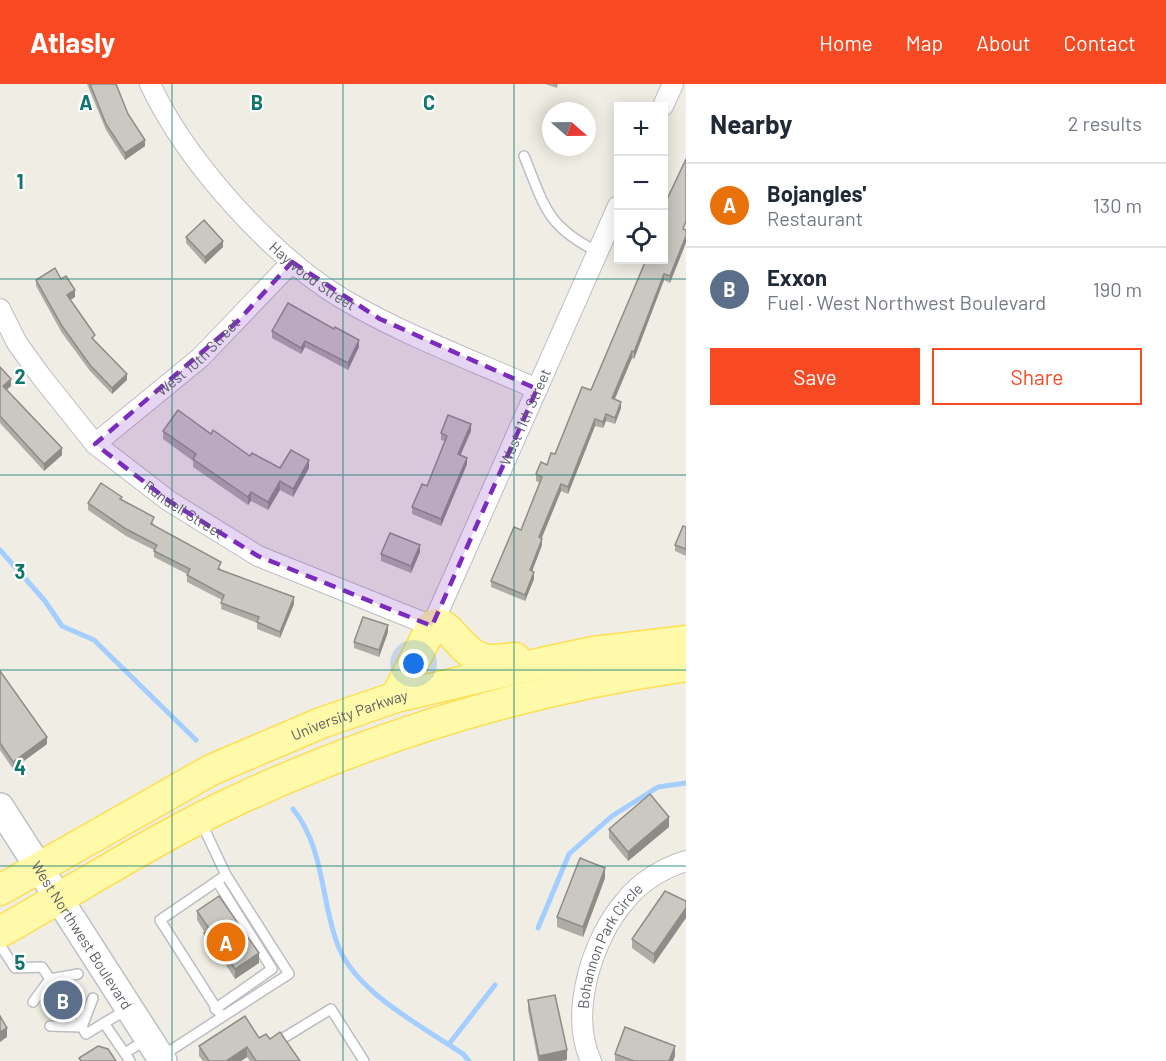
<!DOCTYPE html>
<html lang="en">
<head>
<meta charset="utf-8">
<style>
  :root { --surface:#fff; --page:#f2f2f3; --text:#1f2937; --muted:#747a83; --line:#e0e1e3; --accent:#f74a22 }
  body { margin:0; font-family:Barlow,sans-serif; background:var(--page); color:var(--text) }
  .controls { position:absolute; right:18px; top:18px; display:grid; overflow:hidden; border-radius:0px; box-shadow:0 3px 15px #0003 }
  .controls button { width:54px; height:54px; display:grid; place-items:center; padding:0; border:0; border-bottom:2px solid var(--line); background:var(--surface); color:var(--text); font:30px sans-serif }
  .compass { position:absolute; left:542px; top:18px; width:54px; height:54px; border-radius:50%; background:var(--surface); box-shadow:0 3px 15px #0003; rotate:110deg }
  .you { position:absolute; left:414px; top:580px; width:21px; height:21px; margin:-15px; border:4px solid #fff; border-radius:50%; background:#1a73e8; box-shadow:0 0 0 9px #1a73e833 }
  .badge { display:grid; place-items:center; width:39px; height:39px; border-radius:50%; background:var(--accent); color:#fff; font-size:20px; font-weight:700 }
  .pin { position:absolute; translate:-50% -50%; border:3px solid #fff; box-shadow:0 2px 6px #0006 }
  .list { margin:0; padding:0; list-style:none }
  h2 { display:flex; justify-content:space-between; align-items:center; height:78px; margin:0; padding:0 24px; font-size:26px }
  h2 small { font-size:20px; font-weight:400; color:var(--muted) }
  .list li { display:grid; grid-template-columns:39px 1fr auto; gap:18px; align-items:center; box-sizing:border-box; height:84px; padding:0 24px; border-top:2px solid var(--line) }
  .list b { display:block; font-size:22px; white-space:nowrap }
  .list p { margin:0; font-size:20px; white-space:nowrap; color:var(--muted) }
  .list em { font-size:20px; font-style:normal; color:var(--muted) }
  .actions { display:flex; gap:12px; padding:18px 24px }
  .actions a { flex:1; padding:14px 0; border:2px solid var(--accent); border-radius:0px; text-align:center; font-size:21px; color:var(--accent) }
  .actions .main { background:var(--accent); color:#fff }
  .icon { flex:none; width:33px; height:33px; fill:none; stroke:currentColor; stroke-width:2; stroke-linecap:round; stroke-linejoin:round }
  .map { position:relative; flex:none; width:686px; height:977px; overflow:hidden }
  header { display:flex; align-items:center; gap:36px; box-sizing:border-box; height:84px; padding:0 30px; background:var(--accent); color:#fff }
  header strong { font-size:28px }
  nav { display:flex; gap:33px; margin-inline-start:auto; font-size:21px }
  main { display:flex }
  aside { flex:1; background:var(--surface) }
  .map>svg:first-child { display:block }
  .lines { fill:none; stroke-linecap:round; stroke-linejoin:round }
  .stream { stroke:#a4ceff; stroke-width:5 }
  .service-casing { stroke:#bbbdc4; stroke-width:12 }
  .minor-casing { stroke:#bbbdc4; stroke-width:22 }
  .secondary-casing { stroke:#bcbfc6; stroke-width:30 }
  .primary-casing { stroke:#fddf50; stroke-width:33 }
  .service { stroke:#fff; stroke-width:9 }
  .minor { stroke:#fff; stroke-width:20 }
  .secondary { stroke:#fff; stroke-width:27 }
  .primary { stroke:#fffaa9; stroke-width:30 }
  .wall { fill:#afaca6 }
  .shaded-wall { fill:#8e8c87 }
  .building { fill:#cbc8c1; stroke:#8e8c87; stroke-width:1.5 }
  .marked { fill:#7b2cbf; fill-opacity:0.2; stroke:#7b2cbf; stroke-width:4.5; stroke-dasharray:12 8; stroke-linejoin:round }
  .grid { fill:none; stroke:#0f766e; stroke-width:1.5; stroke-opacity:0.55 }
  .labels { text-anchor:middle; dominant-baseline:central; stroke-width:4.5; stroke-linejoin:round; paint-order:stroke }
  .street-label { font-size:15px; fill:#5c5f66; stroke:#fff }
  .grid-label { font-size:20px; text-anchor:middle; font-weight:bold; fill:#0f766e; stroke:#fff; stroke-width:4.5; stroke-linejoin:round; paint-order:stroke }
</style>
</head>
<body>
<header>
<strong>Atlasly</strong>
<nav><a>Home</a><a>Map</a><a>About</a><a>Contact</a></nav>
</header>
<main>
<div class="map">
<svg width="686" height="977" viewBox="0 0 686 977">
  <rect width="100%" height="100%" fill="#f0eee4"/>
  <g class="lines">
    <g class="stream">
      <path d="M0,466L45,517L62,542L94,556L196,656"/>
      <path d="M293,725C324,763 321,816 337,859C354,908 422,942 463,970L469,977"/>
      <path d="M538,844L569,770L612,732L658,703L686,699"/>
      <path d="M449,960L495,901"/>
    </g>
    <defs>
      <g id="service">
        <path d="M524,72C545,123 546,142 598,168"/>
        <path d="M201,738L226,791L289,890L222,933L160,836L226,791"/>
        <path d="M0,861L15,884L42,883L50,895L33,918"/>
        <path d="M64,899L50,895L78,890"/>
        <path d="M215,925L272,885L217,797"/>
        <path d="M61,934L82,943L79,922"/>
        <path d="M104,939L128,925"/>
        <path d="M50,942L82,943L93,914"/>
        <path d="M82,943L86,950L104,939L130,977"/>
        <path d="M285,953L331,925L364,977"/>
        <path d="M125,969L147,955"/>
        <path d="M162,972L222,933"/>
      </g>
      <g id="minor">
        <path id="s1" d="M150,0C186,77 270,171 343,215C404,251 472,276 537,305"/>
        <path d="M663,22L673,0"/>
        <path id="s2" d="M0,225L17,259L40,291L95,360L169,417L258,472L432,542L618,122"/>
        <path id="s3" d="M95,360L200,274L292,178"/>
        <path id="s4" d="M591,977C569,929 592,855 625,817C640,798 663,784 686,777"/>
      </g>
      <g id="secondary">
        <path id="s5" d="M0,723L163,977"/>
      </g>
      <g id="primary">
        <path d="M396,613L432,542L437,540C453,543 461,568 481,574C491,578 505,575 515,574"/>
        <path id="s6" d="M0,806L211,686L321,639L396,613L546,578L594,568L686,557"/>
        <path d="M0,848C79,804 157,753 239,715C380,650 532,604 686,582"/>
      </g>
    </defs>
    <use href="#service" class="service-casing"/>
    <use href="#minor" class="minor-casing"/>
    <use href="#secondary" class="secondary-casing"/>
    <use href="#primary" class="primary-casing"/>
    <use href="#service" class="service"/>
    <use href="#minor" class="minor"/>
    <use href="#secondary" class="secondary"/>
    <use href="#primary" class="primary"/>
  </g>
  <g class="wall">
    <path d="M87,0H116L128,30L145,62L125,76L106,46Z"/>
    <path d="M545,0H558L557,4Z"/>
    <path d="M686,144L670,199L664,196L634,275L632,274L615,315L621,324L615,340L606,337L603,344L595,342L568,410L561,407L542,454V461L532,487L534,495L525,517L491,503V497L521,446L540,399L536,397V390L547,381L555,370Z"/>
    <path d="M186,153L223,163L205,180L186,159Z"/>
    <path d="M61,195L75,213L70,216L95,257L127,296L112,310L90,287L62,249L36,202V196Z"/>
    <path d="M334,245L359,263L348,286L305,263L301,270L272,254V247Z"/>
    <path d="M0,283L11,302L6,306L62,371L44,387L0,339Z"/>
    <path d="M163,347L211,350L250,372L280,384H309L293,413L280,406L268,426L251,417L248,421L193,383V377L163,355Z"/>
    <path d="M471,347L460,371L467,380L441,442L412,430V423L427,402L445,357L441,356V349Z"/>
    <path d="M122,416L154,440V441L221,485V486L294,520L280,554L257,545V539L221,525L222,516L187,498V490L154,473V466L126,452L88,426V419Z"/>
    <path d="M686,443V472L675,467V461Z"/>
    <path d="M420,468L411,489L381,477V470Z"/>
    <path d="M388,548L379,573L354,564V558Z"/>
    <path d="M0,587L47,660L13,685L0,666Z"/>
    <path d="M669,743L628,777L609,754V745Z"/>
    <path d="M605,794L583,853L557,843V833Z"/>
    <path d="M665,807L654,880L632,864V855Z"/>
    <path d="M197,827L259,879L235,895L217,867L212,870L204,859V849H205L197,836Z"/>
    <path d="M528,916L567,976L560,977H538L528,926Z"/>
    <path d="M259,954L270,955L300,977H250L247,973L241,977H203L199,972V962Z"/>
    <path d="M615,970L675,972L673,977H615Z"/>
  </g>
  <g class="shaded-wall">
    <path d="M145,56V62L125,76V69Z"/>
    <path d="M686,152V159L670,199V192Z"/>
    <path d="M223,157V163L205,180V173Z"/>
    <path d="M664,190V196L634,275V268Z"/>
    <path d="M75,206V213L67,218V211Z"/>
    <path d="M359,256V263L348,286V279Z"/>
    <path d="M305,257V263L301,270V264Z"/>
    <path d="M632,267V274L612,321V314Z"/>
    <path d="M127,290V296L112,310V304Z"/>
    <path d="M11,295V302L3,309V302Z"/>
    <path d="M621,318V324L615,340V334Z"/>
    <path d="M606,330V337L603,344V338Z"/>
    <path d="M595,335V342L568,410V403Z"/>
    <path d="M471,340V347L458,377V370Z"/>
    <path d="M62,364V371L44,387V380Z"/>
    <path d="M467,374V380L441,442V435Z"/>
    <path d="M309,376V384L293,413V405Z"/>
    <path d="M280,397V406L268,426V418Z"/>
    <path d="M561,400V407L539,460V453Z"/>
    <path d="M251,408V417L248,421V413Z"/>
    <path d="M542,455V461L530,493V486Z"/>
    <path d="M420,461V468L411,489V482Z"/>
    <path d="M534,488V495L525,517V511Z"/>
    <path d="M294,513V520L280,554V548Z"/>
    <path d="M388,541V548L379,573V566Z"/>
    <path d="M47,653V660L13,685V678Z"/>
    <path d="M669,733V743L628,777V768Z"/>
    <path d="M605,784V794L583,853V843Z"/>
    <path d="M686,824V834L654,880V870Z"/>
    <path d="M217,857V867L212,870V860Z"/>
    <path d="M259,869V879L235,895V885Z"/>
    <path d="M7,944V953L0,958V948Z"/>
    <path d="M675,962V972L673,977H669Z"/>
    <path d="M247,963V973L241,977H226Z"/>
    <path d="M567,966V976L560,977H539V972Z"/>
  </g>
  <g class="building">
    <path d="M90,0H116L128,30L145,56L125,69L106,40Z"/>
    <path d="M686,75V137L683,145L686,146V152L670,192L664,190L634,268L632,267L612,314L621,318L615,334L606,330L603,338L595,335L568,403L561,400L539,453L542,455L530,486L534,488L525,511L491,497L514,443L521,446L542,393L536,390L541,378L547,381L551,369L555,370L582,303L591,306L646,176H663V124Z"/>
    <path d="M204,136L223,157L205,173L186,153Z"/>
    <path d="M55,184L61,195L66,192L75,206L67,211L95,251L92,254L127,290L112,304L90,281L62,242L36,196Z"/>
    <path d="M288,219L334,245L335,243L359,256L348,279L305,257L301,264L272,247Z"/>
    <path d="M0,283L11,295L3,302L62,364L44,380L0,332Z"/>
    <path d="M178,326L211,350L213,346L250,372L252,369L280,384L291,366L309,376L293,405L280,397L268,418L251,408L248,413L193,375L196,370L163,347Z"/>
    <path d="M448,331L471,340L458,370L467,374L441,435L412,423L422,400L427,402L447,352L441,349Z"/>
    <path d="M101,399L122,413L120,415L154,433L151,440L221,478L218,485L294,513L280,548L257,538L259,533L221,519L224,511L187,491L190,485L154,467L157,461L126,445L88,419Z"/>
    <path d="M683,442L686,443V465L675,461Z"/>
    <path d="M390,449L420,461L411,482L381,470Z"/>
    <path d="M363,533L388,541L379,566L354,558Z"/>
    <path d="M0,587L47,653L13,678L0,659Z"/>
    <path d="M650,710L669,733L628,768L609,745Z"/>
    <path d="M580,774L605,784L583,843L557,833Z"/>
    <path d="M665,807L686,817V824L654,870L632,855Z"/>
    <path d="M219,812L259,869L235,885L217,857L212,860L204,849L210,846L197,827Z"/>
    <path d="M555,911L567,966L539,972L528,916Z"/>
    <path d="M0,932L7,944L0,948Z"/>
    <path d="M245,932L259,954L266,950L270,955L280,948L300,977H256L247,963L226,977H209L199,962Z"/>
    <path d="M625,943L675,962L669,977H634L615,970Z"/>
    <path d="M98,962L108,965L116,977H81L79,974Z"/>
  </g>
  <path class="marked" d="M292,178L380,235L537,305L432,542L258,472L169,417L95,360L237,238Z"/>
  <path class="grid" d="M172,0V977M343,0V977M514,0V977M0,195H686M0,391H686M0,586H686M0,782H686"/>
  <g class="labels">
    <g class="street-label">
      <text stroke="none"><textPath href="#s1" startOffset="254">Haywood Street</textPath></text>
      <text stroke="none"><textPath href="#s3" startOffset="135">West 10th Street</textPath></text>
      <text stroke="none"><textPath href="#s2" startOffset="780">West 11th Street</textPath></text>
      <text stroke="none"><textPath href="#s2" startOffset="276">Rundell Street</textPath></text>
      <text stroke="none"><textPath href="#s6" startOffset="392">University Parkway</textPath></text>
      <text stroke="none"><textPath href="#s5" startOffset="152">West Northwest Boulevard</textPath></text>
      <text stroke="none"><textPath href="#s4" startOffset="123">Bohannon Park Circle</textPath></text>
    </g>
  </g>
  <g class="grid-label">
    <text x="86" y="26">A</text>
    <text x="257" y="26">B</text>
    <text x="429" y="26">C</text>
    <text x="20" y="105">1</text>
    <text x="20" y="300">2</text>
    <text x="20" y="495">3</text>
    <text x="20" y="691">4</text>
    <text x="20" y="886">5</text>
  </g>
</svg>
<div class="controls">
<button>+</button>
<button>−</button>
<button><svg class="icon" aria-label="locate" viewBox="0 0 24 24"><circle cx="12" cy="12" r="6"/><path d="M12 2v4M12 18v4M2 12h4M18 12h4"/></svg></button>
</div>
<svg class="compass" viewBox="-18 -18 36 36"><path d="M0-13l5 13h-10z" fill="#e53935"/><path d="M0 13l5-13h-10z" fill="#747a83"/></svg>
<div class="you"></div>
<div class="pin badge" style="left:226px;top:858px;background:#e8710a">A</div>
<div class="pin badge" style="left:63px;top:916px;background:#5c6f8a">B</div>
</div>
<aside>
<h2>Nearby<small>2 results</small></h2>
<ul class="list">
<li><span class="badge" style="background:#e8710a">A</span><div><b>Bojangles'</b><p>Restaurant</p></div><em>130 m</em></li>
<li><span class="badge" style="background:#5c6f8a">B</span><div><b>Exxon</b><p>Fuel · West Northwest Boulevard</p></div><em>190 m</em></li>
</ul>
<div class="actions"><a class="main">Save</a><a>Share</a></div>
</aside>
</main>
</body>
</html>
